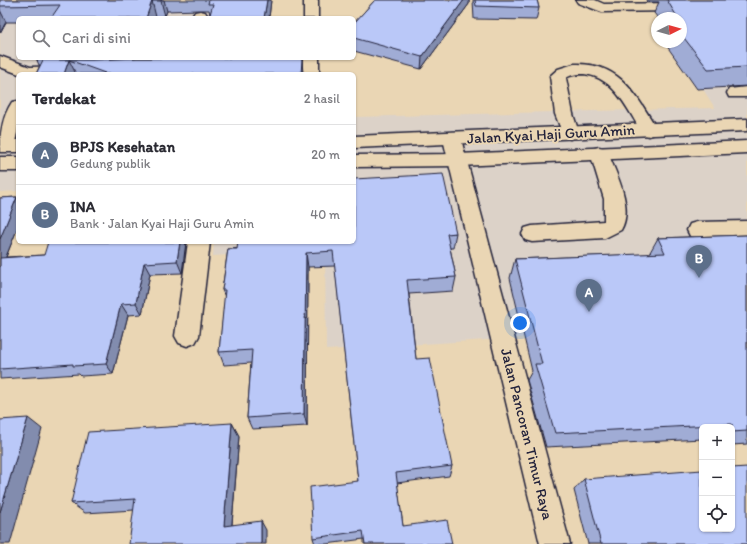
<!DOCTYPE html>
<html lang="id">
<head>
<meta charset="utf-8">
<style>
  :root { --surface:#fff; --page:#f7f7f7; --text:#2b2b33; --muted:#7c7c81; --line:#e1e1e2; --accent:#7c3aed }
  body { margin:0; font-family:Itim,sans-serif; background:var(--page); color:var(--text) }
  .controls { position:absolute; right:12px; bottom:12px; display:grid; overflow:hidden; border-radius:6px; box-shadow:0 1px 3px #0004 }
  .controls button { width:36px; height:36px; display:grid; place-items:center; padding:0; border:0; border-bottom:1px solid var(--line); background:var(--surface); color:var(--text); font:20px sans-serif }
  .compass { position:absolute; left:651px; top:12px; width:36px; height:36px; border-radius:50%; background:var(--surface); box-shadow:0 1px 3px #0004; rotate:85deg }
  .you { position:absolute; left:520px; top:323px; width:14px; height:14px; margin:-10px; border:3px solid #fff; border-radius:50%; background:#1a73e8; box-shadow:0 0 0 6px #1a73e833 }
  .badge { display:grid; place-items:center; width:26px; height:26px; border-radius:50%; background:var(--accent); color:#fff; font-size:13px; font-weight:700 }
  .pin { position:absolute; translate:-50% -33px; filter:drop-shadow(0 1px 2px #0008) }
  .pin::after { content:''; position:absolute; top:21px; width:14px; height:12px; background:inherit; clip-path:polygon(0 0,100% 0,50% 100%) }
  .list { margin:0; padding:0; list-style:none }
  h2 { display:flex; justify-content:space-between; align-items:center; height:52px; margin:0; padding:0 16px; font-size:17px }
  h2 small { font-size:13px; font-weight:400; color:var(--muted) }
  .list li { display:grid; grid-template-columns:26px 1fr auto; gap:12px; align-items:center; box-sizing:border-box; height:60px; padding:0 16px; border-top:1px solid var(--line) }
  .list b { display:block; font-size:15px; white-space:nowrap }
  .list p { margin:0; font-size:13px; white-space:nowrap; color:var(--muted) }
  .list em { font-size:13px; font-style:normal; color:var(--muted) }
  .icon { flex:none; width:22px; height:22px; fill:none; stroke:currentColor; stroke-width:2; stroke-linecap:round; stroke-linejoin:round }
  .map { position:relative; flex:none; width:747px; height:544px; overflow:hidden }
  .search { position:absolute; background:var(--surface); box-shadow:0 1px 3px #0004; left:16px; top:16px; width:340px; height:44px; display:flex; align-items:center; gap:10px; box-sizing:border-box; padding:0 14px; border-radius:6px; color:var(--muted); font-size:15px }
  .panel { position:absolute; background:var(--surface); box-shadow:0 1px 3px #0004; left:16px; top:72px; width:340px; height:172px; border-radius:6px }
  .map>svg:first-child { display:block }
  .built { fill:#dcd2c8 }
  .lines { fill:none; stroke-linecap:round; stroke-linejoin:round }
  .minor-casing { stroke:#22223b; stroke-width:3 }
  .major-casing { stroke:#22223b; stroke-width:3 }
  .minor { fill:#ead6b4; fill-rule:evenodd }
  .major { fill:#ead6b4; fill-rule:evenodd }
  .wall { fill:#a0acd5; stroke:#22223b }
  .shaded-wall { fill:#828cae; stroke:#22223b }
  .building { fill:#bac8f8; stroke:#22223b }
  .labels { text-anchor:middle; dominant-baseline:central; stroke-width:4; stroke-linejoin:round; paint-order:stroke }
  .street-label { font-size:15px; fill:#22223b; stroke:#ead6b4 }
</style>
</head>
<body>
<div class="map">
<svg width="747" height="544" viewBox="0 0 747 544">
  <rect width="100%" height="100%" fill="#ead6b4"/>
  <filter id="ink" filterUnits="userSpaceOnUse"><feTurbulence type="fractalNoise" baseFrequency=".025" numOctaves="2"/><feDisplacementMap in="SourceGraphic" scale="8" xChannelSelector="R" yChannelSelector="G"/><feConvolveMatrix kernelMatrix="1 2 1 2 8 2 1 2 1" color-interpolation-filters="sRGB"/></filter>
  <g filter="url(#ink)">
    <g class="built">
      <path d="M0,0H234L230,18H18V58H311L310,74H18V191L0,192Z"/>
      <path d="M747,14V448L683,328L326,350L325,249L213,256L214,242H354V117L715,108L673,42H681Z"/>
    </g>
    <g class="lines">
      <defs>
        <g id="minor">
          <rect x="304" y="0" width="14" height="18"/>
          <path d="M576,0H595L604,4L747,2V10L602,12L578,3Z"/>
          <path d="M200,11L205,12L207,15L205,18H191L195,12Z"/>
          <path d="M0,56L30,67L67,66L73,68L75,71L73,74H19L0,67Z"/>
          <rect x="303" y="58" width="16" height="16"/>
          <path d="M574,64C621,62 636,96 658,130L655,134L649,136L643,134C628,111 615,77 584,74C578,74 572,74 566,78L573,114L579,133L576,137L570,139L564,137L555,114L550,76L558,69Z"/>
          <path d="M747,87V97H729L727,93L729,89Z"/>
          <path d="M18,101C18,118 20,135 11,150L0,151C0,134 2,117 12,102Z"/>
          <path d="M452,133L458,135L461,139L570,544H540L443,139L446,135Z"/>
          <path d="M599,147L606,149L608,153C617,175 634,208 621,230L605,238L532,242L525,240L522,234L525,228L532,226L604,221V199L590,153L592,149Z"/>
          <path d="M747,221V237L697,238L690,236L687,230L690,224L697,222Z"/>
          <path d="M188,242H210L199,336L195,343L187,346L179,343L175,336Z"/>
        </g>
        <g id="major">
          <path d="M747,119V131L354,148V136Z"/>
          <rect x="0" y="140" width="18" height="12"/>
          <path d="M747,141V153L458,166L354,167V155L458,154Z"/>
          <rect x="0" y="157" width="18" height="14"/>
        </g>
      </defs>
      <use href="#minor" class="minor-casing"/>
      <use href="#major" class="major-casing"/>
      <use href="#minor" class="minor"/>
      <use href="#major" class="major"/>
    </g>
    <g class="wall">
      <path d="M0,0H271L269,18H209L210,15L209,10H200L167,11L165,16L156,17V18H18V22H6L0,33Z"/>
      <path d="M375,0H469V4L421,69L354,51V23Z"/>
      <path d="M473,0H537L539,8L536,20L474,19Z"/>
      <path d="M647,0H747V86L697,89L664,42H681V18H658L654,13L659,2H648Z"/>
      <path d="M36,58H301L303,74H36L40,65H39Z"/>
      <path d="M17,197L18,198V227L6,257L44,255L186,242L182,273L150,274L142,314L128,315L113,374L81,376L79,374L0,379V198Z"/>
      <path d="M456,233L453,248H450L456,277L453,291L409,294L416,359L452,466L449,476L397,483L403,526L452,544H364V539L326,544H315L313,538L358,481L335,266L308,267L307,426L252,429L247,418L251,363L224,365L219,352L225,297L222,290L228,249Z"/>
      <path d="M747,235V444L732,445V427H702V439L546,447L527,380L532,371L510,278L515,259L649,254L658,238Z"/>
      <path d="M232,423L239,436L232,525L266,530L134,510L85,513L71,503Z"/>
      <path d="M584,479L747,544H588L574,490Z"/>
    </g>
    <g class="shaded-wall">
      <path d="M161,0H164L167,11L165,16L161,1Z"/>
      <path d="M267,0H271L269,18H264Z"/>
      <path d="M464,0H469V4L421,69L422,57Z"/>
      <path d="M152,1L156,17V18H146Z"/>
      <path d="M0,10L6,22L0,33Z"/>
      <path d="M300,58H301L302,64V60L303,74H301Z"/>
      <path d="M69,60L76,74H64Z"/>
      <path d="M17,197L18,198V227L1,269L0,268V239Z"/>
      <path d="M180,242H186L182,273L177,261Z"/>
      <path d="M306,253L308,267L307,426L304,414Z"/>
      <path d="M144,263L150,274L142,314L136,303Z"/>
      <path d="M121,304L128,315L113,374L106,364Z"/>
      <path d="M28,418L42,429L10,544H0V512Z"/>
      <path d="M232,423L239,436L231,535L224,526Z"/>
      <path d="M261,521L266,530V544H261Z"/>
    </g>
    <g class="building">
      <path d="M0,0H161V1H152L146,18H51L60,5L0,6Z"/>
      <path d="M209,0H267L264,18H209L213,4H208Z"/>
      <path d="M375,0H464L422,57L354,38V23Z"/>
      <path d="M475,0H537L539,8L476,6Z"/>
      <path d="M667,0H747V67L708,69L681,34V18H670L668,16L676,15Z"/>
      <path d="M137,58H300L302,60L301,74H104L105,73L69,60L64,74H36L43,60H92Z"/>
      <path d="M443,174L456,233L447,234L456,277L407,280L416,359L430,358L452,466L396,473L403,526L447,520L452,544H365L363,531L313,538L310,487L358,481L333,251L306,253L304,414L247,418L252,350L219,352L225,290H222L228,249H237L238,242H354V179Z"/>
      <path d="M17,197L0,239V198Z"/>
      <path d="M747,235V431L732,432V424L555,433L535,364H542L515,259L665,253L658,238Z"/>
      <path d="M48,242H180L177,261L144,263L136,303L121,304L106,364L73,366V364L0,369V258L44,255Z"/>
      <path d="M28,418L0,512V420Z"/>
      <path d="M232,423L224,526L261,521V544H129L135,499L71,503L88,432Z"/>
      <path d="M747,467V544H601L584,479L702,470V529H732V468Z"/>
    </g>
  </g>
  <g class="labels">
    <g class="street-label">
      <text transform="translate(551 134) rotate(-3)">Jalan Kyai Haji Guru Amin</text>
      <text transform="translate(527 434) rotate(76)">Jalan Pancoran Timur Raya</text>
    </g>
  </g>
</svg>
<div class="controls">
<button>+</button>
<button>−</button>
<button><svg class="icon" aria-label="locate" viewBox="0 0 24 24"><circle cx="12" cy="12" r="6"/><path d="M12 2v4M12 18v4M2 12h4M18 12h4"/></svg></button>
</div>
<svg class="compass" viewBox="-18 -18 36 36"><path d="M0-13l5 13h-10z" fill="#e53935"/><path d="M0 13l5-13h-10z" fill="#7c7c81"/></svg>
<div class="you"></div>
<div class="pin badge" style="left:589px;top:312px;background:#5c6f8a">A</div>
<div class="pin badge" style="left:699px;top:278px;background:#5c6f8a">B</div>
<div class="search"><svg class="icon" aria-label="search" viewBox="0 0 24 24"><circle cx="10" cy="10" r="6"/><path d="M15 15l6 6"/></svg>Cari di sini</div>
<section class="panel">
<h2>Terdekat<small>2 hasil</small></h2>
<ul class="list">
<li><span class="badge" style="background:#5c6f8a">A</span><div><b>BPJS Kesehatan</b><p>Gedung publik</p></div><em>20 m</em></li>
<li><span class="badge" style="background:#5c6f8a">B</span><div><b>INA</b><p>Bank · Jalan Kyai Haji Guru Amin</p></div><em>40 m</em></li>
</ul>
</section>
</div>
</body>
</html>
